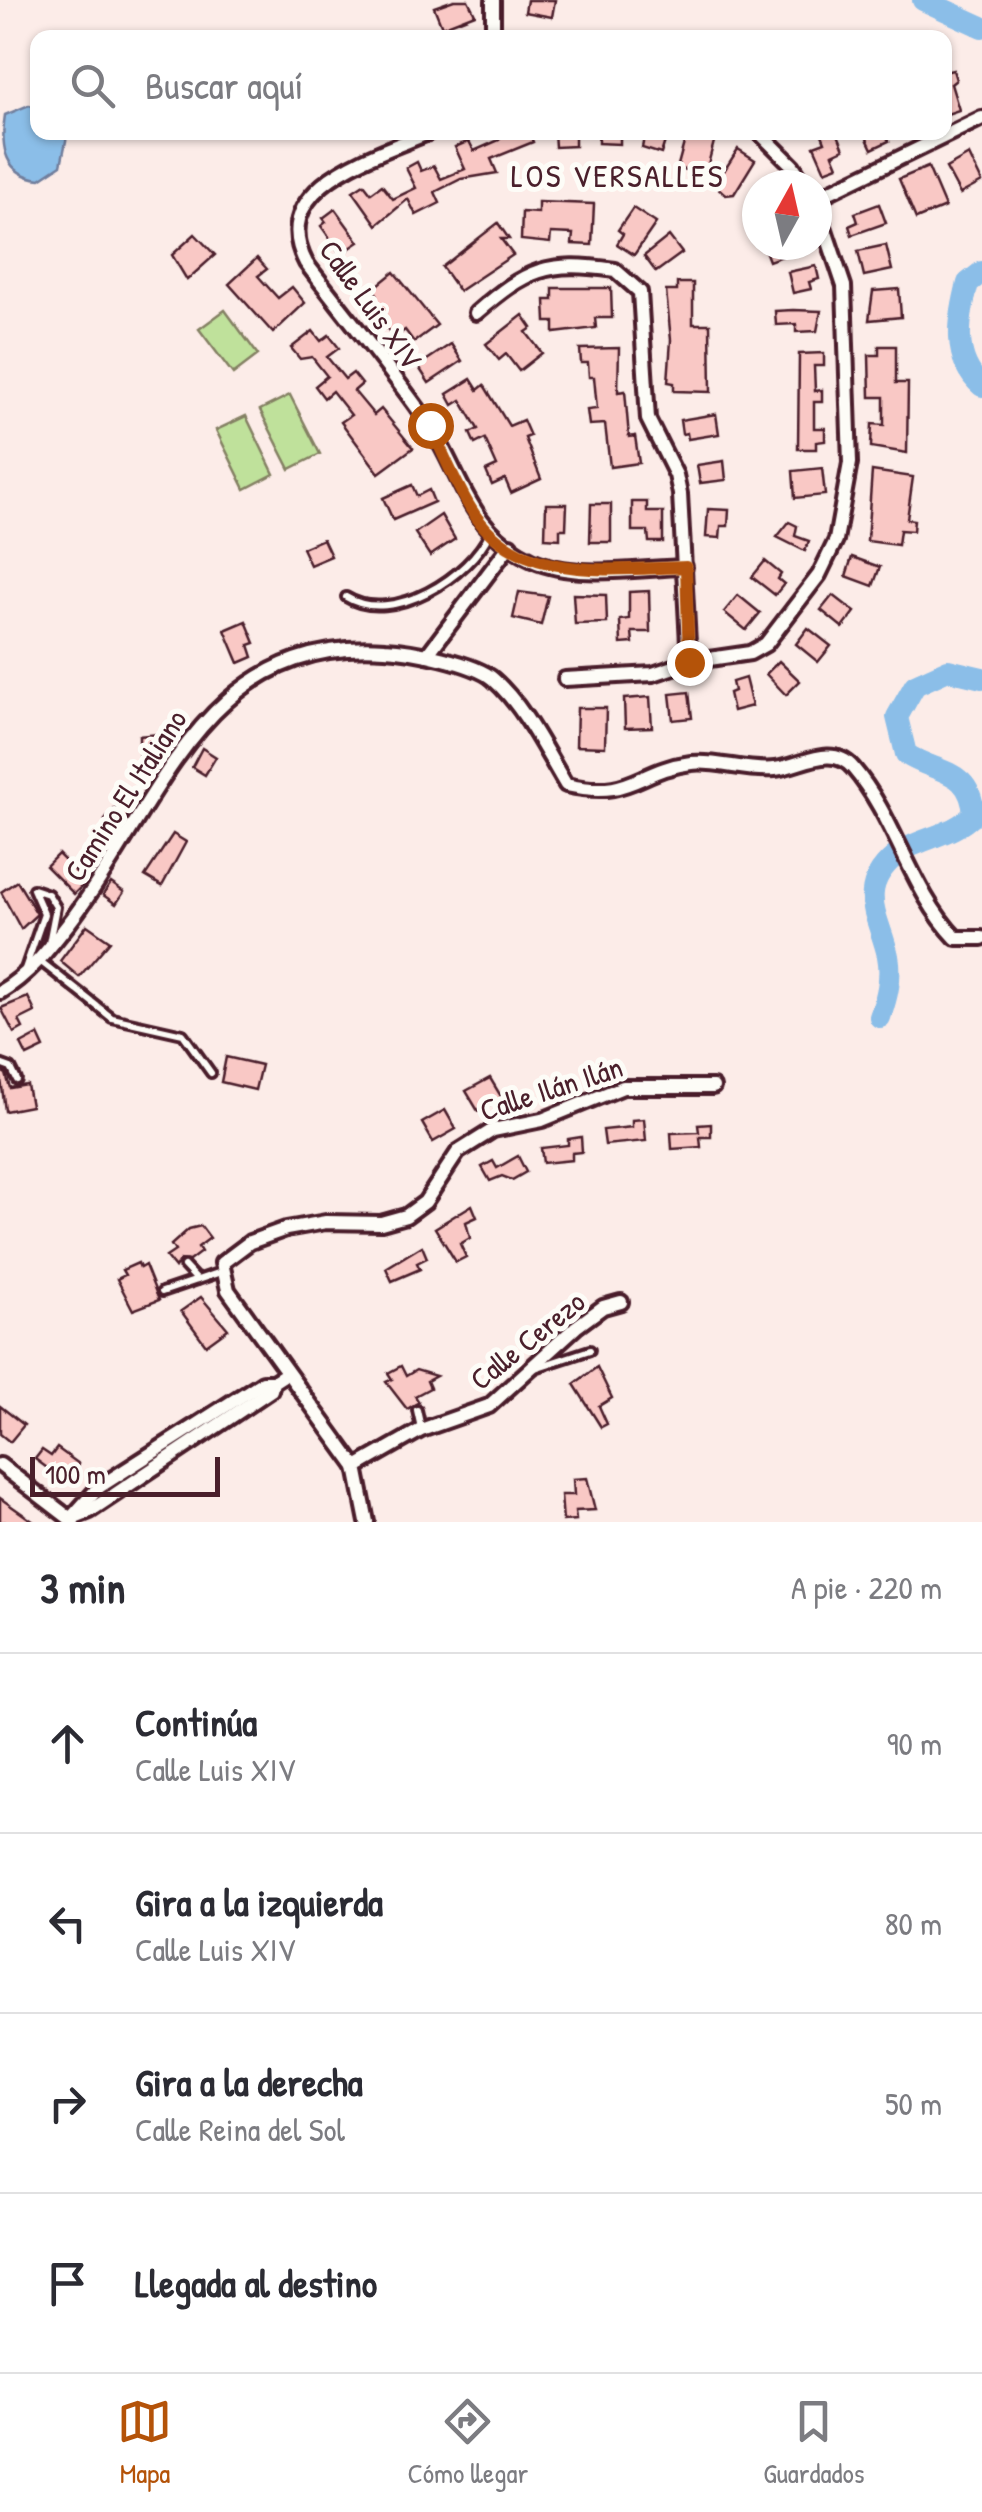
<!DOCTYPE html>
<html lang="es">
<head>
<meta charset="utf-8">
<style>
  :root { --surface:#fff; --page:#f7f7f7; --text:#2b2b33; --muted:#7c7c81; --line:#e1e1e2; --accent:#b45309 }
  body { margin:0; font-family:"Patrick Hand",sans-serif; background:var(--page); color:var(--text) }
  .compass { position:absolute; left:742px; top:170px; width:90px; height:90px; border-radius:50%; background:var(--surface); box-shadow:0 2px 8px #0004; rotate:8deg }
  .scale { position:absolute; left:30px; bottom:25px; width:190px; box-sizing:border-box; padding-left:10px; border:5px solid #4a1f2b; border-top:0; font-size:28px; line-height:35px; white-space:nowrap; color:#4a1f2b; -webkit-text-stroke:8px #fdfcf7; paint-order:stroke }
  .stop { position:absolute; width:30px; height:30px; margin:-22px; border:8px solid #b45309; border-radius:50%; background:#fff }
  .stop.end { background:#b45309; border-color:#fff; box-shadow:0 2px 10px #0008 }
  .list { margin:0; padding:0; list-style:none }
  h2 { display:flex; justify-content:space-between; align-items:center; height:130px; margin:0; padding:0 40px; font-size:42px }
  h2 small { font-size:32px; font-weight:400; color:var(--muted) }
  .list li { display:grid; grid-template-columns:65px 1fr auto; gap:30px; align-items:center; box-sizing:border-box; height:180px; padding:0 40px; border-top:2px solid var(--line) }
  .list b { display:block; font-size:38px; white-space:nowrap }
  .list p { margin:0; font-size:32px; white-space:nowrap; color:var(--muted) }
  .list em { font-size:32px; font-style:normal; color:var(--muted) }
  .icon { flex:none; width:55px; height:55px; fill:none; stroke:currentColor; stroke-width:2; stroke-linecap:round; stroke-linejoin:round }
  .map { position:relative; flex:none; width:982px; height:1522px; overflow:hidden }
  .search { position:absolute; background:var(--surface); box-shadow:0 2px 8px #0004; left:30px; right:30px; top:30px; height:110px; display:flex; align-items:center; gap:25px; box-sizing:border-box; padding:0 35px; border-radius:20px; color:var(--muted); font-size:38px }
  .sheet { height:850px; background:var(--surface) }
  nav { display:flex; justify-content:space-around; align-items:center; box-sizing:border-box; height:140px; border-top:2px solid var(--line); background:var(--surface); font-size:28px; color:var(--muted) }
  nav a { display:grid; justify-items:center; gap:5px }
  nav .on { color:var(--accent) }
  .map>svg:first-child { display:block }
  .green { fill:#bfe19b; stroke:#848063; stroke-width:2.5 }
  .water { fill:#8bbee8; stroke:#717e9c; stroke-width:2.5 }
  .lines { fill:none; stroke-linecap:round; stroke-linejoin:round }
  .river { stroke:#8bbee8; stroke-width:22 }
  .building { fill:#f9c8c5; stroke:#4a1f2b; stroke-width:2.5 }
  .lane-casing { stroke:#4a1f2b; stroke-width:14 }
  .street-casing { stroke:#4a1f2b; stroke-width:20 }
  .lane { stroke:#fdfcf7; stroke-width:6 }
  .street { stroke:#fdfcf7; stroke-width:12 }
  .route { stroke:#b45309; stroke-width:12 }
  .labels { text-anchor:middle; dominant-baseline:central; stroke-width:10; stroke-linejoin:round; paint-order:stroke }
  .street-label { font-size:30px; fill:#4a1f2b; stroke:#fdfcf7 }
  .neighbourhood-label { font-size:32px; letter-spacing:2.5px; fill:#4a1f2b; stroke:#fdfcf7 }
</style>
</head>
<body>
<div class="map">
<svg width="982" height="1522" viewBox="0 0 982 1522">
  <rect width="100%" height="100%" fill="#fcece8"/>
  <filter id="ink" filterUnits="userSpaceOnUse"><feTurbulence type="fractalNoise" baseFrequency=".01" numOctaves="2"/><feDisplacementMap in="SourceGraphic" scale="20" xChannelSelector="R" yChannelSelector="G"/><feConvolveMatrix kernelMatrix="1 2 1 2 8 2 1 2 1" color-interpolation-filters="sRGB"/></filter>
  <g filter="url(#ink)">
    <g class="green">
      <path d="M225,310L258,355L233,374L199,329Z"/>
      <path d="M290,395L320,454L290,469L260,410Z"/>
      <path d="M246,416L274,474L245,489L216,430Z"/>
    </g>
    <path class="water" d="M29,105L37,107L38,132L67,136L61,165L40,179C5,175 0,148 5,115Z"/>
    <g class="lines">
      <g class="river">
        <path d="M923,0L982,27"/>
        <path d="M982,272L968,283C959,318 951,359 982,386"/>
        <path d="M880,1017C887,997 892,977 888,956C880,918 855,891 894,857C917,837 950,838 974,814C970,767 938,775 906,754L897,717L915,685L948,670L982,678"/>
      </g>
    </g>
    <g class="building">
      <path d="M454,0H468L475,14L442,27L434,7Z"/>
      <path d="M527,0H555L552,17L525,12Z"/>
      <path d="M953,70L956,80L951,84L959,110L944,115V72Z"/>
      <path d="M503,132H529L533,142L491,159L497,173L461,179L435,192L440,203L416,215L408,199L377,225L353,191L364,184L371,193L382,185L393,199L416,188L406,168L417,162L421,171L434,166L441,179L465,169L455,147L469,141L474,151L499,140Z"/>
      <path d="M554,132H575V146L555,147Z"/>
      <path d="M598,132H620V144L598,143Z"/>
      <path d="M645,132L667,135L661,154L642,148Z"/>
      <path d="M687,132L715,138L706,172L677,169Z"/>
      <path d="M821,132H837L844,149L833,154L838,166L825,171L814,146L825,142Z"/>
      <path d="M864,132H884L889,141L872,149Z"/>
      <path d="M738,149L755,160L734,194L726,195L715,185Z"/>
      <path d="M969,155L982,182L960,194L946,168Z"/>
      <path d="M928,167L945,207L916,219L899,179Z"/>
      <path d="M538,202L594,204L592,245L572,244L573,234L551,233L550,243L521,240L522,212L538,213Z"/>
      <path d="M879,204L886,223L852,235L849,226L858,222L855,213Z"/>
      <path d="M633,208L656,223L634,255L617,244L623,234L618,230Z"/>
      <path d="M335,209L359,242L341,254L321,226L326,222L323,218Z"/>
      <path d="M498,223L509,239H501L513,255L459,291L442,267Z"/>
      <path d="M195,234L215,255L187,280L172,255Z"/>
      <path d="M669,236L682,253L656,272L644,256Z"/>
      <path d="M763,245H809L810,246L769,261Z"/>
      <path d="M886,245L892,270L864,276L858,251Z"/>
      <path d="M257,258L267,269L258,276L278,298L292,287L305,303L273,333L229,284Z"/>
      <path d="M816,266L819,279L809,282L811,289L793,293L788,272Z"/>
      <path d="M394,272L437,325L414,342L405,330L394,338L368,301L377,294L373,289Z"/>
      <path d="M677,283H693V324H710L711,392L674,391V383L668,382L671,340L666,291H677Z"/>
      <path d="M553,288H611L612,318H595L596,328L554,333V322H546L545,300H553Z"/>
      <path d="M899,289L901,317L869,320L873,291Z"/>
      <path d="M793,310L821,311L817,331L796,332V324L776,325L775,311Z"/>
      <path d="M523,315L532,328L526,332L542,353L519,371L506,354L499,360L486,344Z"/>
      <path d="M313,331L321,341L329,335L339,348L327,357L345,379L353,373L362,384L354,391L374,415L381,409L413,448L379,473L341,422L351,415L332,391L324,398L315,386L327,376L312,357L300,359L291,348Z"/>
      <path d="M451,344L462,361L429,383L418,366Z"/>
      <path d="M879,346H896V383H908L907,453L871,447L872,424L884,425V397H870L869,355H879Z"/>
      <path d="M619,348L618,392L625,391L629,437L635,436L639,463L610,467L605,424L589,425L587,410L597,409L594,377H589L588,363H581L580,349Z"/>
      <path d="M824,353V366H814L815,391L822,390V402H814V428H825V441L816,442V449H798L799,354Z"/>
      <path d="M471,379L478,390L484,385L509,426L523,420L530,436L525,438L541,479L511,493L505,479L492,485L486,471L497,466L485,439L475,444L470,433L478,429L461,400L453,405L447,394Z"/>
      <path d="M716,414L719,434L688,439L687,433L682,434L680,420Z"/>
      <path d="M724,461L726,480L700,483L697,465Z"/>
      <path d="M822,468L825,495L795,498L793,471Z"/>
      <path d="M872,471L913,477L907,519L914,520L913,531L900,530L898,545L867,541Z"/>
      <path d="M412,485L417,496L429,490L434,502L393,520L383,498Z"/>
      <path d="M632,502H647V512H663V542H649L648,531H632Z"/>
      <path d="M546,504H567L566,529H560V539L545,538Z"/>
      <path d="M591,504H611V542H590Z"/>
      <path d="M708,509L729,510L728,526H721L720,538L706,537Z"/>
      <path d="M441,515L455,539L430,556L415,533Z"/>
      <path d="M789,522L797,526L795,536L809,541L805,551L777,537Z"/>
      <path d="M323,539L331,556L310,565L302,548Z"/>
      <path d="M852,557L880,567L873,586L846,576Z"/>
      <path d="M765,561L781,574L778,579L784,584L775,595L752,577Z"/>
      <path d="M649,591L650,632H632L633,643L621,644L620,620L629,619V592Z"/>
      <path d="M519,592L548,596L541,625L513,618Z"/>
      <path d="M573,594L606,595L607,623L575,624Z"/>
      <path d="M738,595L760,613L746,630L724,612Z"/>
      <path d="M833,595L855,612L843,628L821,610Z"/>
      <path d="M246,621L255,643L249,645L253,657L239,663L225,630Z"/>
      <path d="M808,628L831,646L818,662L796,644Z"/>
      <path d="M779,661L800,681L786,695L766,674Z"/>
      <path d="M745,678L752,706L733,711L729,693L734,691L732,682Z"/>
      <path d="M689,692L692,718L673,720L670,694Z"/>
      <path d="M650,697L652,727L625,728L624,699Z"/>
      <path d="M577,708H606L605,747L576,746Z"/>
      <path d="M158,734L161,758L139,761V736Z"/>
      <path d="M202,748L216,757L205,775L192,767Z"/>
      <path d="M124,798L134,806L118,830L105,820Z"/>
      <path d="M173,834L186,842L162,886L145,876Z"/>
      <path d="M58,854L86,882L74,894L46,866Z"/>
      <path d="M17,881L37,914L21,929L1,892Z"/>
      <path d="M111,883L124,892L116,904L103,895Z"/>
      <path d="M87,925L110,941L79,977L60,961Z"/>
      <path d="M28,997L35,1012L19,1020L23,1028L14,1033L1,1008Z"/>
      <path d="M38,1035L44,1048L27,1056L21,1044Z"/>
      <path d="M226,1057L261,1065L255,1090L221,1082Z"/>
      <path d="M0,1071L6,1074L10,1088L27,1085L31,1106L5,1111Z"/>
      <path d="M490,1078L502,1098L478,1111L466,1091Z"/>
      <path d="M445,1110L456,1129L433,1142L422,1123Z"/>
      <path d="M644,1119L646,1141L605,1145L603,1130L632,1127V1120Z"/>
      <path d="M711,1124V1137H700L701,1147L672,1149L671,1133L699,1132L698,1125Z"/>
      <path d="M581,1137L582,1152L572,1153V1160L543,1163L541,1148L568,1145V1139Z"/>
      <path d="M518,1156L526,1172L512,1180L502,1176L490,1181L482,1167L493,1161L497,1168Z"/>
      <path d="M472,1205L477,1217L466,1222L470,1238L460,1244L466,1257L456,1262L435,1228Z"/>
      <path d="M201,1226L210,1238L198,1247L201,1252L189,1261L180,1260L175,1268L166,1257L175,1251L171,1245L189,1229Z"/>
      <path d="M422,1246L427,1258L417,1263L420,1269L392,1281L386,1268Z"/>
      <path d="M138,1263L140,1268L145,1265L159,1300L133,1310L117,1279L125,1275L122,1270Z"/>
      <path d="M201,1297L228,1329L206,1345L181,1311Z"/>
      <path d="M401,1366L406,1376L416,1370L436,1376L427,1381L430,1388L415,1396L419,1402L407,1409L386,1382L392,1379L388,1373Z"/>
      <path d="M597,1367L612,1398L599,1406L607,1424L601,1427L574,1384Z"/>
      <path d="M0,1406L24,1425L10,1442L0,1434Z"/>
      <path d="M57,1448L79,1464L66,1482L35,1459L42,1450L51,1456Z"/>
      <path d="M587,1478L595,1510L575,1511L576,1520L563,1521L561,1495H574L573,1479Z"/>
      <path d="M0,1498L34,1522H0Z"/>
    </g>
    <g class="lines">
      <defs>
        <g id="lane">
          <path d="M346,597C392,626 471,576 490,532"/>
          <path d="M40,961L112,1018L183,1034L211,1073"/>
          <path d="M25,969L44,914L33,889L48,894L56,907L49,943"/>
          <path d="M0,1064L11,1068L17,1080"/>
          <path d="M184,1266L197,1280"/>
          <path d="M162,1292L221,1272"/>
          <path d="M535,1368L590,1350"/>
          <path d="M417,1410L421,1428"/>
        </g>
        <g id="street">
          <path d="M493,38V0"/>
          <path d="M430,132C377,155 266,185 306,263C346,316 390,368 428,423C463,476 467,530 532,560C576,580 639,568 685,567"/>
          <path d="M759,132L793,166L805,185"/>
          <path d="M817,198L982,118"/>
          <path d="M476,313C527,269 547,260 615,270L640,292L648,419L676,475L680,494L689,662"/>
          <path d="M427,655L510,545"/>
          <path d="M565,679L653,674L689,662L750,653L766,644L819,575L836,540L850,463L844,286L817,206"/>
          <path d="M0,992C29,975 48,950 69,923C160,805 203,636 385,649C410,650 475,663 493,679C524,706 545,750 566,785C633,800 636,770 691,763C718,760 746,772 775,769C801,766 832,743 853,768C896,818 910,890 956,938H982"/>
          <path d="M0,1465L73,1521"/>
          <path d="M356,1467L421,1430L489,1406L576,1327L603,1307L621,1302"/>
          <path d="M72,1517L99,1487L263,1382H273"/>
          <path d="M70,1519L90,1511L271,1390L273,1382L287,1373"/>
          <path d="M367,1522L356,1467L228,1290L222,1263L250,1242L286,1229L326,1222L381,1223L406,1216L425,1202L458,1152L493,1130L542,1120L623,1087H713"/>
        </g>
      </defs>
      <use href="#lane" class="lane-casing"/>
      <use href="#street" class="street-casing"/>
      <use href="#lane" class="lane"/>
      <use href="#street" class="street"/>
    </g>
  </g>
  <g class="lines" filter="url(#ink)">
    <path class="route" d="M430,425C443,453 455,483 471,509C516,584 612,569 686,567L689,662"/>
  </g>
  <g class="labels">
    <g class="street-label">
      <text transform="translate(371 304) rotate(54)">Calle Luis XIV</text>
      <text transform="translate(125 795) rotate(-57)">Camino El Italiano</text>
      <text transform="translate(551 1088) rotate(-18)">Calle Ilán Ilán</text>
      <text transform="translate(527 1340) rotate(-39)">Calle Cerezo</text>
    </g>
    <g class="neighbourhood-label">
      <text x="618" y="175">LOS VERSALLES</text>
    </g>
  </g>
</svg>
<svg class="compass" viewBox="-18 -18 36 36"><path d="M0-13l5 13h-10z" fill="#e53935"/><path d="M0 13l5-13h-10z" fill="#7c7c81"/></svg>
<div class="scale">100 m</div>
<div class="stop" style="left:430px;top:425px"></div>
<div class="stop end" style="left:689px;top:662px"></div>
<div class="search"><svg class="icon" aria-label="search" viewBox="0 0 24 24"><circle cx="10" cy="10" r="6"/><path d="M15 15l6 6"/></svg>Buscar aquí</div>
</div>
<section class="sheet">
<h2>3 min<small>A pie · 220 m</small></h2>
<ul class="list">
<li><svg class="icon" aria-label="ahead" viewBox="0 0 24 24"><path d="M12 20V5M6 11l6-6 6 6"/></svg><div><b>Continúa</b><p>Calle Luis XIV</p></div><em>90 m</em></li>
<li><svg class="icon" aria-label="left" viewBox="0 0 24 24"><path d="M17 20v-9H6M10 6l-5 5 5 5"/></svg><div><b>Gira a la izquierda</b><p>Calle Luis XIV</p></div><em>80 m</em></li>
<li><svg class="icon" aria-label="right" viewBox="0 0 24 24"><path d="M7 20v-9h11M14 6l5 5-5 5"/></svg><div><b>Gira a la derecha</b><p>Calle Reina del Sol</p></div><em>50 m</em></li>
<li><svg class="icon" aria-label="arrive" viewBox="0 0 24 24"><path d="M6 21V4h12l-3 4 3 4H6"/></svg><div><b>Llegada al destino</b></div></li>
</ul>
</section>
<nav>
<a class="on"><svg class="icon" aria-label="map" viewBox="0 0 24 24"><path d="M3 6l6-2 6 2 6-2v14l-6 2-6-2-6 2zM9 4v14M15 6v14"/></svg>Mapa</a>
<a><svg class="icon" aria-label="directions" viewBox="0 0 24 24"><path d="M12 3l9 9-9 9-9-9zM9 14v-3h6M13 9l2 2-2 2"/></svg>Cómo llegar</a>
<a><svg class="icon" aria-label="saved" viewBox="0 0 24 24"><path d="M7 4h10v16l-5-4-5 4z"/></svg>Guardados</a>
</nav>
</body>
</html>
